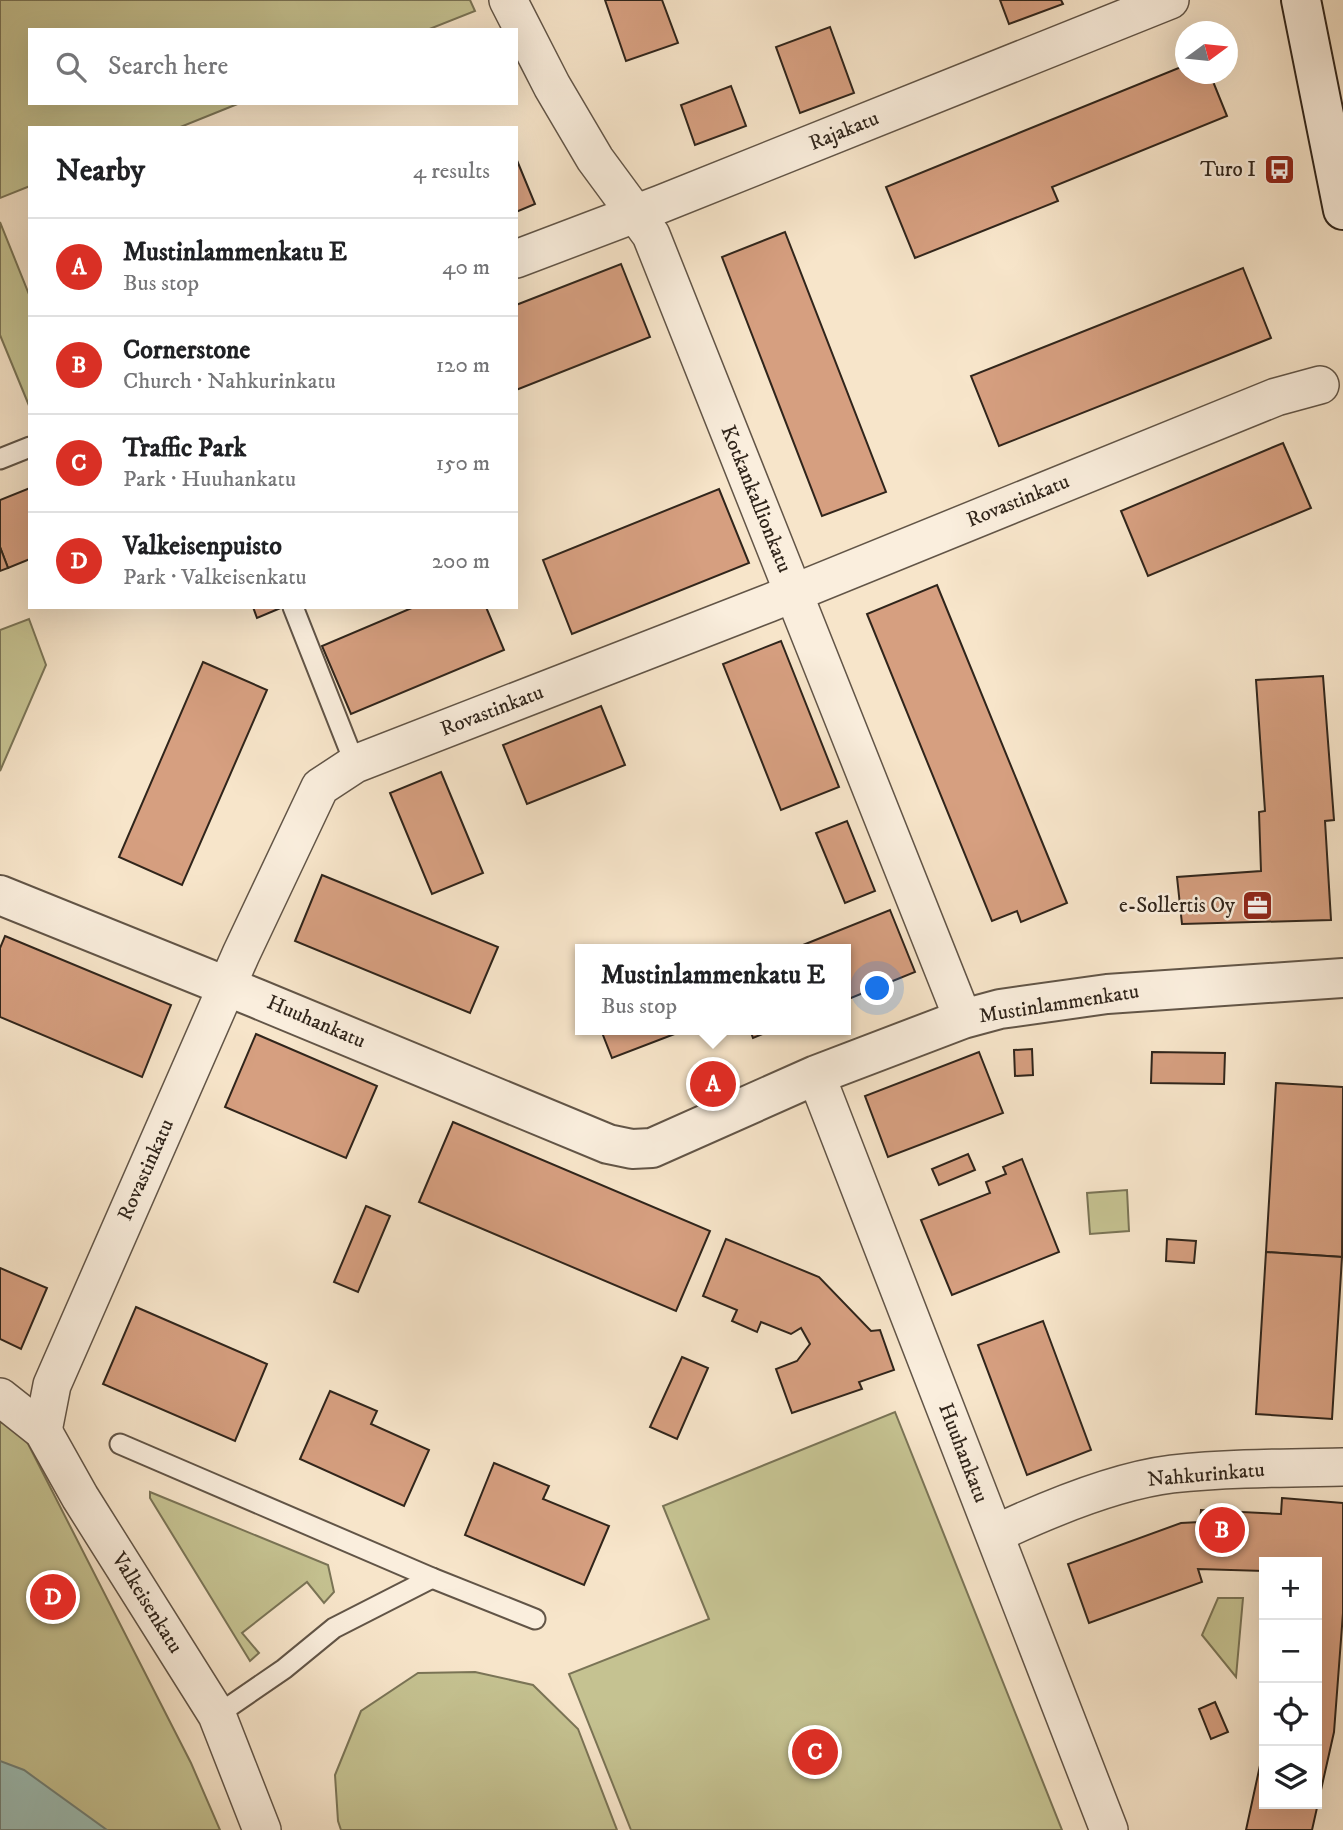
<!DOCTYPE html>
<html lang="en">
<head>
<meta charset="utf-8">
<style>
  :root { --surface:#fff; --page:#f2f2f2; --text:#202124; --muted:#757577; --line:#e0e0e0; --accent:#d93025 }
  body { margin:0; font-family:"IM FELL DW Pica",serif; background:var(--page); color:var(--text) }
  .controls { position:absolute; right:21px; bottom:21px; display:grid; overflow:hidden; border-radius:0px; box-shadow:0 7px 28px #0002 }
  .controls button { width:63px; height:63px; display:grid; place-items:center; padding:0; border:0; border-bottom:2px solid var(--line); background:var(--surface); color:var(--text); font:35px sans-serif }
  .compass { position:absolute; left:1175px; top:21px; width:63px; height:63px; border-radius:50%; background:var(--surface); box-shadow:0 7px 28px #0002; rotate:75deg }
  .you { position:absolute; left:878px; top:989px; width:24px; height:24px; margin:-18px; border:5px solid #fff; border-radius:50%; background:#1a73e8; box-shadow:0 0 0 10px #1a73e833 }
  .badge { display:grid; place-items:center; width:46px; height:46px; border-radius:50%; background:var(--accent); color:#fff; font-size:23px; font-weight:700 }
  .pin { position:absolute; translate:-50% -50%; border:4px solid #fff; box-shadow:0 2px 7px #0006 }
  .popup { position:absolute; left:575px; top:944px; width:276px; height:91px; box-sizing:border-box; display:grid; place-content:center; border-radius:0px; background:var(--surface); filter:drop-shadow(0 2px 5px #0005); font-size:23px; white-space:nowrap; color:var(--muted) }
  .popup b { font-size:26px; color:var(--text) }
  .popup::after { content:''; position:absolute; left:50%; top:100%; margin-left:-14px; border:14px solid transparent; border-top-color:var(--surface) }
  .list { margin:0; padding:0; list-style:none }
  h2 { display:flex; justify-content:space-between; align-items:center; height:91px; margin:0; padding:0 28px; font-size:30px }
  h2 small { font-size:23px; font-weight:400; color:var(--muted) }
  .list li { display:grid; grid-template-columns:46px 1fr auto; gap:21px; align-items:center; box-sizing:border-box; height:98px; padding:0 28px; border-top:2px solid var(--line) }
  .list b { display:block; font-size:26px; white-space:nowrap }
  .list p { margin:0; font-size:23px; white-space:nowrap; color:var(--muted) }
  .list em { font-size:23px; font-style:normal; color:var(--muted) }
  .icon { flex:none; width:38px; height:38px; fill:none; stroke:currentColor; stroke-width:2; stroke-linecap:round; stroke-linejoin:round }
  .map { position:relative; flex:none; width:1343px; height:1830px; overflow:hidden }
  .search { position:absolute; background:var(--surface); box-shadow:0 7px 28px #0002; left:28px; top:28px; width:490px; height:77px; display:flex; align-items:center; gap:18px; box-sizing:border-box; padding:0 24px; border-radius:0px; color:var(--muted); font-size:26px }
  .panel { position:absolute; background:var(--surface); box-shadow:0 7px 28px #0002; left:28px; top:126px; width:490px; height:483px; border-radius:0px }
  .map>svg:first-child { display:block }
  .green { fill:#c5c291; stroke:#7a7456; stroke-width:2 }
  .water { fill:#9dbfb7; stroke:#718179; stroke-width:2 }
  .building { fill:#d69f80; stroke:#30251b; stroke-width:2 }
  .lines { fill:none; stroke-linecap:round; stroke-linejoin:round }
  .service-casing { stroke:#625547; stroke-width:23 }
  .minor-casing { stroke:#625547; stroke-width:40 }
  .tertiary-casing { stroke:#625547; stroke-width:42 }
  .secondary-casing { stroke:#30251b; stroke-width:42 }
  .service { stroke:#faeedd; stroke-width:19 }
  .minor { stroke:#faeedd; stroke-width:37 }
  .tertiary { stroke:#faeedd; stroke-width:38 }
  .secondary { stroke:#faeedd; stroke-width:38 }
  .labels { text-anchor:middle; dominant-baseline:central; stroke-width:5; stroke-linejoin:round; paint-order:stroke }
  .street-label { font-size:21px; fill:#30251b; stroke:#faeedd }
  .poi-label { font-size:21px; fill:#30251b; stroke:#faeedd; text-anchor:end }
</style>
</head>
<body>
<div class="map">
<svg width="1343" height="1830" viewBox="0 0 1343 1830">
  <rect width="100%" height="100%" fill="#f7e5ca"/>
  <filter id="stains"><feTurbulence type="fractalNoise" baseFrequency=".00286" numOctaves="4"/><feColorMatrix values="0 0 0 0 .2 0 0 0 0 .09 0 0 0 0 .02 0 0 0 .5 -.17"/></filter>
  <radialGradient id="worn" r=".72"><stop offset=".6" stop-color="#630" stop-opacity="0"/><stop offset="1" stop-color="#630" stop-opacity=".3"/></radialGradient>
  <g class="green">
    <path d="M0,0H470L475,11L427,30H30V103H240L178,128H30V186L0,198Z"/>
    <path d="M0,222L30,297V408L0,335Z"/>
    <path d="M29,619L46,665L0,771V630Z"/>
    <path d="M1127,1190L1129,1231L1090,1234L1087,1193Z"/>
    <path d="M895,1412L1062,1830H631L569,1674L709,1619L663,1506Z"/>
    <path d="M0,1422L22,1432L191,1763L220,1830H0Z"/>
    <path d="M150,1492L328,1565L334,1592L324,1603L307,1582L242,1633L259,1653L250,1661L150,1498Z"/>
    <path d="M1218,1598H1243L1236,1677L1202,1635Z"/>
    <path d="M475,1672L533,1685L578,1729L617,1830H341L338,1821L335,1775L361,1711L418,1673Z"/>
  </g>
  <path class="water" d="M0,1761L24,1770L107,1830H0Z"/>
  <g class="building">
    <path d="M605,0H662L678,43L626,61Z"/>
    <path d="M1000,0H1061L1063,4L1009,24Z"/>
    <path d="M830,27L854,93L800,113L776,47Z"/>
    <path d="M1186,65V74H1210L1227,116L1052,187L1058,201L915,258L886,187Z"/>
    <path d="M731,86L746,126L695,145L681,105Z"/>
    <path d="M516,158L535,204L516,212Z"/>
    <path d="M785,232L886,492L822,516L722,257Z"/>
    <path d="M621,264L650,337L516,390V305Z"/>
    <path d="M1243,268L1271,338L999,446L971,376Z"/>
    <path d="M1283,443L1311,508L1148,576L1121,511Z"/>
    <path d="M30,488V559L8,568L0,547V500Z"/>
    <path d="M719,489L749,563L572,634L543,560Z"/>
    <path d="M0,547L8,568L0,571Z"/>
    <path d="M937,585L1067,903L1021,922L1017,911L992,921L867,614Z"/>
    <path d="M253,607H283L257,618Z"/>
    <path d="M414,607H486L504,650L351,714L322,646Z"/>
    <path d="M781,641L839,787L781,810L723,664Z"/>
    <path d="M203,662L267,690L182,885L119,857Z"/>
    <path d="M1323,676L1334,820L1325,821L1331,920L1182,924L1177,877L1261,871L1259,812L1265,811L1256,680Z"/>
    <path d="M601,706L625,765L527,804L503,745Z"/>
    <path d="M441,772L483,873L432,894L390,793Z"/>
    <path d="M847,821L875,891L845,903L816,833Z"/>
    <path d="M322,875L498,947L470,1013L295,941Z"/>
    <path d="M890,910L915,972L846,1000V949H793Z"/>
    <path d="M5,936L171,1005L142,1077L0,1017V948Z"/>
    <path d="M601,1030H685L612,1058Z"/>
    <path d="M750,1030H772L753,1038Z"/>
    <path d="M256,1034L377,1086L346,1158L225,1107Z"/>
    <path d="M1032,1049L1033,1075L1015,1076L1014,1050Z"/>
    <path d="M979,1052L1003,1113L888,1157L865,1096Z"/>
    <path d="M1152,1052L1225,1053L1224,1084L1151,1083Z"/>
    <path d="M1276,1083L1343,1087L1342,1257L1266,1252Z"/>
    <path d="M453,1122L710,1231L676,1311L419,1202Z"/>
    <path d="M968,1154L975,1170L939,1185L932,1169Z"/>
    <path d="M1022,1159L1059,1252L952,1295L921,1220L990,1193L986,1182L1006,1174L1003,1167Z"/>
    <path d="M366,1206L390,1216L358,1292L334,1282Z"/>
    <path d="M726,1239L819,1277L871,1331L880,1330L894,1370L859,1382L862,1389L792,1413L776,1369L797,1361L810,1344L801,1328L791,1334L761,1322L757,1332L732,1321L737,1310L703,1296Z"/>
    <path d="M1167,1239L1196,1241L1194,1263L1166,1261Z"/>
    <path d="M1266,1252L1342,1257L1332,1419L1256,1414Z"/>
    <path d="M0,1268L47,1288L21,1349L0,1339Z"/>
    <path d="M136,1307L267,1364L235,1441L103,1384Z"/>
    <path d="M1043,1321L1091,1450L1027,1475L978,1345Z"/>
    <path d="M682,1357L708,1368L677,1439L650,1427Z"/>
    <path d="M330,1391L377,1411L371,1424L429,1450L404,1506L300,1459Z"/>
    <path d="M494,1463L549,1486L543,1499L609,1526L584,1585L465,1535Z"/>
    <path d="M1282,1498L1343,1503V1613L1334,1732L1312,1830H1246L1264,1747V1804H1317V1562H1264V1571L1198,1569L1202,1582L1089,1623L1068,1564L1181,1523L1200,1522L1201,1510L1281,1514Z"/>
    <path d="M1215,1702L1228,1732L1211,1739L1199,1709Z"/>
  </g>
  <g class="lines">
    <defs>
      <g id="service">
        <path d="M0,459L30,447"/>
        <path d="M293,607L355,764"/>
        <path d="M120,1444L432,1578L535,1619"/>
        <path d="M217,1715L284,1669L334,1628L432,1578"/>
      </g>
      <g id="minor">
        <path d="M508,0L552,86L595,159L651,235L963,1019"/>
        <path d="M516,259L661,204L1170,0"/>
        <path d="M816,1075L1109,1830"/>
        <path d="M0,1397L43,1431L80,1497L217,1715L262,1830"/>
        <path d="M43,1431L52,1385L241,954L320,787L355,764L769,603L1276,397L1320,385"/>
        <path d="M995,1534C1046,1510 1115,1481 1172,1474C1228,1468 1286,1468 1343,1467"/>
      </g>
      <path id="tertiary" d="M0,895L258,999L608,1144L632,1149L652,1148L816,1075L963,1019L1000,1009L1107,994L1343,978"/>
      <path id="secondary" d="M1301,0L1343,210"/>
    </defs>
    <use href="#service" class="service-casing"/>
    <use href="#minor" class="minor-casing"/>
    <use href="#tertiary" class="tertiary-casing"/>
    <use href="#secondary" class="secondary-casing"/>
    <use href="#service" class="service"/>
    <use href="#minor" class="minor"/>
    <use href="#tertiary" class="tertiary"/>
    <use href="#secondary" class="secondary"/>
  </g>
  <defs>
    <symbol id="bus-square" viewBox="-11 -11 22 22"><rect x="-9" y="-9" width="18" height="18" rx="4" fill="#8f2418" stroke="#faeedd"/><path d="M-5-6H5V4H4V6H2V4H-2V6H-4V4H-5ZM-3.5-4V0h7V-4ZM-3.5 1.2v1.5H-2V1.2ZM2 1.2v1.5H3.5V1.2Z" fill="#fff"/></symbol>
    <symbol id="office-square" viewBox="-11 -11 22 22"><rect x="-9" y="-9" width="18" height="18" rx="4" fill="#8f2418" stroke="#faeedd"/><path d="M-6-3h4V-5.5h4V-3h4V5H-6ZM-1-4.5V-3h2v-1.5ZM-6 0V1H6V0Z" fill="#fff"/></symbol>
  </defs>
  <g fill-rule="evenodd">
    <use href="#bus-square" x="1262" y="152" width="35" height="35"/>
    <use href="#office-square" x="1240" y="888" width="35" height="35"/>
  </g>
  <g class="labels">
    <g class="street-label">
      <text transform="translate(844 131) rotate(-22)">Rajakatu</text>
      <text transform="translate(756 499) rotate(68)">Kotkankallionkatu</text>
      <text transform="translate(1018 501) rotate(-22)">Rovastinkatu</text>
      <text transform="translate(492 711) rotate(-21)">Rovastinkatu</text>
      <text transform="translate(1059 1004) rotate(-9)">Mustinlammenkatu</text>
      <text transform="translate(316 1022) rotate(23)">Huuhankatu</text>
      <text transform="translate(146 1170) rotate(-66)">Rovastinkatu</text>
      <text transform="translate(963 1453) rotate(69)">Huuhankatu</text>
      <text transform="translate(1206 1475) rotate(-5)">Nahkurinkatu</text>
      <text transform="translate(147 1603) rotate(58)">Valkeisenkatu</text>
    </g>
    <g class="poi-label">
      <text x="1256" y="170">Turo I</text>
      <text x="1235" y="906">e-Sollertis Oy</text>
    </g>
  </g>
  <rect width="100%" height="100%" filter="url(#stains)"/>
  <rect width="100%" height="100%" fill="url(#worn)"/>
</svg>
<div class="controls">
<button>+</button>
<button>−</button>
<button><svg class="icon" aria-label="locate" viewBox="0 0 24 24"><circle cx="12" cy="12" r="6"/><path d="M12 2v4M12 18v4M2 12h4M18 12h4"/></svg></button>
<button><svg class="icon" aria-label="layers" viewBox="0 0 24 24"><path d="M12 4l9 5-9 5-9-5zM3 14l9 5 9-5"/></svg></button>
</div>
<svg class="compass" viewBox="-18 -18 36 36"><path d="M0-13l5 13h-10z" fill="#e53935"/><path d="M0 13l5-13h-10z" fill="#757577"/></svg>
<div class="you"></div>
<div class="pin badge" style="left:713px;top:1084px">A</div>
<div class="popup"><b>Mustinlammenkatu E</b>Bus stop</div>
<div class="pin badge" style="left:1222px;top:1530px">B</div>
<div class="pin badge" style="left:815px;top:1752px">C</div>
<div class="pin badge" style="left:53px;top:1597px">D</div>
<div class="search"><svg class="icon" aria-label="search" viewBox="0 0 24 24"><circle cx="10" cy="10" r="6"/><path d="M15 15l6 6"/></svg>Search here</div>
<section class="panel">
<h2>Nearby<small>4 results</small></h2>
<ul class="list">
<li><span class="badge">A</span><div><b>Mustinlammenkatu E</b><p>Bus stop</p></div><em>40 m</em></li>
<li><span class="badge">B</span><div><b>Cornerstone</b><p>Church · Nahkurinkatu</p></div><em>120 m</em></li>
<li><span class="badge">C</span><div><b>Traffic Park</b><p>Park · Huuhankatu</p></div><em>150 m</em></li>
<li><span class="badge">D</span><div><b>Valkeisenpuisto</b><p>Park · Valkeisenkatu</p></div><em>200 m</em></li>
</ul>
</section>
</div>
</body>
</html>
